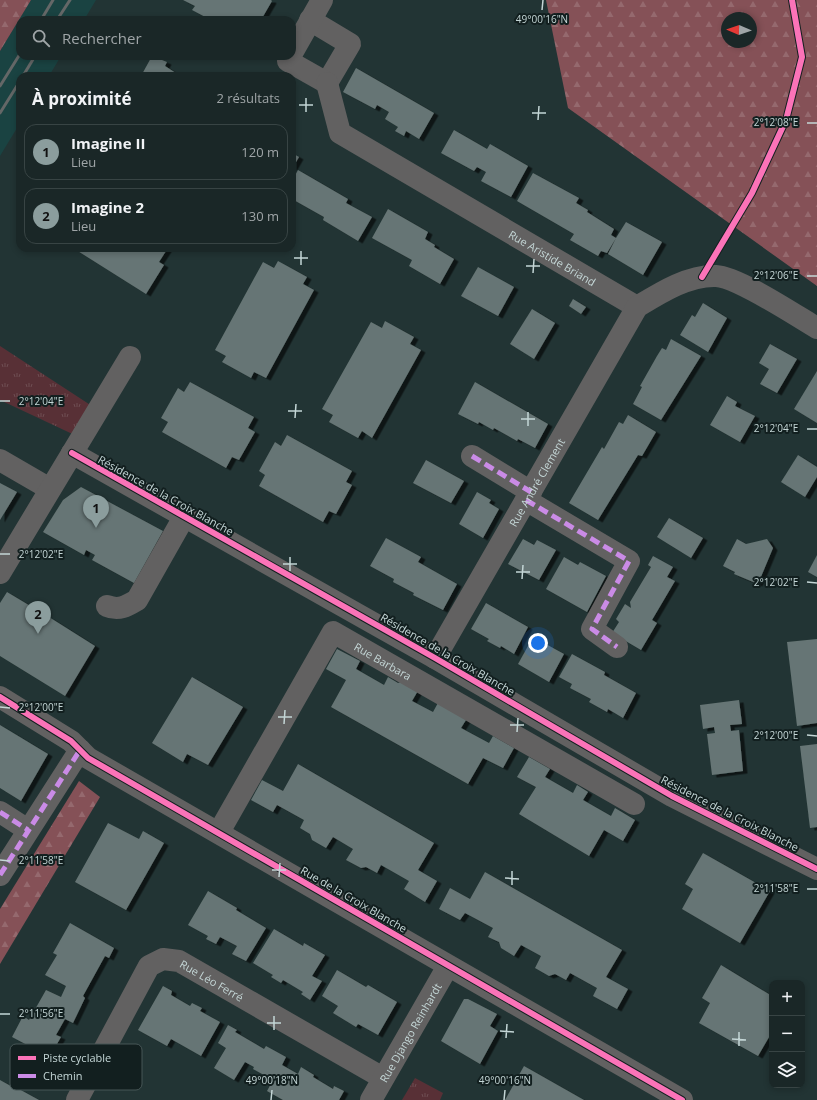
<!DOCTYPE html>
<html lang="fr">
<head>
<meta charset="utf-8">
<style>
  :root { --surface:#1a2727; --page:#232f2f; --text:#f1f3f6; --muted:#9fa5a7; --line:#384444; --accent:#8b9d9d }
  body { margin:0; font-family:"Open Sans",sans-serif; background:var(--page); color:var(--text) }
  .controls { position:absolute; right:12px; bottom:12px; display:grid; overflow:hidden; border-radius:8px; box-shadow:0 2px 6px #0003 }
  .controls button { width:36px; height:36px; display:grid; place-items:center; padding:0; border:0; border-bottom:1px solid var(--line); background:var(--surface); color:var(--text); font:20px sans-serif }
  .compass { position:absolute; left:721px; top:12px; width:36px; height:36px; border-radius:50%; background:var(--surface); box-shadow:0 2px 6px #0003; rotate:272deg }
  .you { position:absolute; left:538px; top:643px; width:14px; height:14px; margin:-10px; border:3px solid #fff; border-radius:50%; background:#1a73e8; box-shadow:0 0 0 6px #1a73e833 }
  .badge { display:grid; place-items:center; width:26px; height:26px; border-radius:50%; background:var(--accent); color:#111; font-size:13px; font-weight:700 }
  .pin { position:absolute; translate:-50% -33px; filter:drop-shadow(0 1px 2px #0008) }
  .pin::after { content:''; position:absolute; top:21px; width:14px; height:12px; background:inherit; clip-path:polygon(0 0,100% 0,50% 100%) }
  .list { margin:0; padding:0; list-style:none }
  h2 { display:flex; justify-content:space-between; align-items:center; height:52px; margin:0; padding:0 16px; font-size:17px }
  h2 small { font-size:13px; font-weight:400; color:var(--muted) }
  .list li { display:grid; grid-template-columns:26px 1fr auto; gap:12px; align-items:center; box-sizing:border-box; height:56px; margin:0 8px 8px; padding:0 8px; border:1px solid var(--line); border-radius:12px }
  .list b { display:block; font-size:15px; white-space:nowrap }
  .list p { margin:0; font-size:13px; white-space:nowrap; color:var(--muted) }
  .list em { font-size:13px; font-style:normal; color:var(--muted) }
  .icon { flex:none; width:22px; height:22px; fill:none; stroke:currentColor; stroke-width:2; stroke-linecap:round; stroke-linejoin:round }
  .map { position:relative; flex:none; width:817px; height:1100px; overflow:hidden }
  .search { position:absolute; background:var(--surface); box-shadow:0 2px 6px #0003; left:16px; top:16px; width:280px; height:44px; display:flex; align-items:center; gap:10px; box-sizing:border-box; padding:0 14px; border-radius:12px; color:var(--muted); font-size:15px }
  .panel { position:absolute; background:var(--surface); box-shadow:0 2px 6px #0003; left:16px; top:72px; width:280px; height:180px; border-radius:12px }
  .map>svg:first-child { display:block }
  .built { fill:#1a4342 }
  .forest { fill:url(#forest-firs); fill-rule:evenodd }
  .park { fill:url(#park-tufts) }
  .building { fill:#667574; filter:url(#shadow) }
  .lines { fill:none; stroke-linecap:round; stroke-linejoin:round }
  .minor { stroke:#626161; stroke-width:22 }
  .rail { stroke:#646767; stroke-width:3 }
  .quiet { stroke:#ca8be6; stroke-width:5; stroke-dasharray:10 5; stroke-linecap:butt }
  .cycleway-casing { stroke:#121f1f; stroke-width:8 }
  .cycleway { stroke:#fb73b8; stroke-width:6 }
  .ticks { fill:none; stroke:#c4d6d6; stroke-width:1.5 }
  .labels { text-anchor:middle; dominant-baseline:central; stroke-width:4; stroke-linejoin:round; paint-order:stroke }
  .street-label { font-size:11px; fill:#c4d6d6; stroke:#121f1f }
  .key { fill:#121f1f; stroke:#475656; stroke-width:1 }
  .key-label { font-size:11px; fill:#c4d6d6 }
  .ticks-label { font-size:10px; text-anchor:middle; fill:#c4d6d6; stroke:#121f1f; stroke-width:4; stroke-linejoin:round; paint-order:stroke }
</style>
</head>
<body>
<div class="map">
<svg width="817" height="1100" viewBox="0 0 817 1100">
  <defs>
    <pattern id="forest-firs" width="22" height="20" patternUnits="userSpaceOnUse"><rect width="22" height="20" fill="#855157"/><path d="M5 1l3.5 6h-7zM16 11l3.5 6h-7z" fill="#95696e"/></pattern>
    <pattern id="park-tufts" width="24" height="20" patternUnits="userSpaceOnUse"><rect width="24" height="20" fill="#583036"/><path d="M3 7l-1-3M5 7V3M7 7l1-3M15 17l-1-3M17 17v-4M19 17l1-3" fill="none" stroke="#6e4d52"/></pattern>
    <filter id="shadow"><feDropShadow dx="4.5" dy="2.5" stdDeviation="0" flood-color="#0009"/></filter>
  </defs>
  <rect width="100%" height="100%" fill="#223434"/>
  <path class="built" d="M31,0H96L84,20H20V56H61L49,76H20V123L0,156V51Z"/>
  <g class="forest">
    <path d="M0,0H31L0,51Z"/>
    <path d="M546,0H817V286L568,108ZM727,18H751V42H727Z"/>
    <path d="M79,781L100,797L0,964V909Z"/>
  </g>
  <g class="park">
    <path d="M0,346L98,410L81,438L0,400Z"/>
    <path d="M415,1078L443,1093L440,1100H402Z"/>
  </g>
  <g class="building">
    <path d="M183,0H271L272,1L261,20H211L192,10L195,6Z"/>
    <path d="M152,56L167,62L165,66L179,75V76H141Z"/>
    <path d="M356,68L434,113L419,139L406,131L404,136L395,131L398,127L385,119L389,112L377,105L375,109L343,92Z"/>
    <path d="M454,130L487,149L490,144L528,166L511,197L481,181L486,172L477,167L474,171L441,153Z"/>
    <path d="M292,153L299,157L292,169Z"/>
    <path d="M298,170L348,199L346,203L372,217L358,241L323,220L324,217L292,199V181Z"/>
    <path d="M533,173L579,198L576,203L588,210L587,212L614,229L611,235L616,238L626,222L662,242L643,275L608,254L616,238L607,253L601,251L598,256L570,240L574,234L517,201Z"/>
    <path d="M388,209L428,232L425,239L435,245L434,247L454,259L440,284L409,266L412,260L372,238Z"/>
    <path d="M73,248H168L159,262L164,265L146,294Z"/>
    <path d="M278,261L307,277L303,284L314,290L266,378L254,372L251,378L222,362L226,356L215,350L263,262L274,268Z"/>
    <path d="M478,267L514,287L498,316L461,296Z"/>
    <path d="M573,299L586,307L581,314L569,306Z"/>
    <path d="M703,303L727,318L708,352L680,335L692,315L695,317Z"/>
    <path d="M532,309L555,323L534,359L510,344Z"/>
    <path d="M385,321L414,337L410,344L421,350L372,438L362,431L358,438L329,422L333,415L322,409L371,322L382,328Z"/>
    <path d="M671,339L701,356L661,420L633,404L642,387L640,386L657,356L662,348L666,350Z"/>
    <path d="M770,344L797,359L777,393L760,384L769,369L759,363Z"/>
    <path d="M817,371V423L794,409Z"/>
    <path d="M190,382L254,417L248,428L255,432L239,460L232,457L226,468L162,432L168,422L161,418L178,388L184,392Z"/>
    <path d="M475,382L548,424L535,448L518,439L517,441L494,428L493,430L479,422L478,424L458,414Z"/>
    <path d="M727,396L737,402L735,406L755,416L740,442L710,425Z"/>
    <path d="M628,415L656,432L642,456L638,455L598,520L569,503L602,447L604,449L619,422L623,424Z"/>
    <path d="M287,435L352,471L346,482L352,485L336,514L329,511L323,522L259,486L265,475L259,471L275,442L281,446Z"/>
    <path d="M798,455L817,467V477L805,497L781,482Z"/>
    <path d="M426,460L464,481L451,503L413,483Z"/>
    <path d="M0,483L17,492L0,520Z"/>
    <path d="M81,487L163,531L134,583L92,560L95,555L86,550L84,555L43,532L63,500Z"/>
    <path d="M477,492L491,500L489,503L499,509L483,538L459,524Z"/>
    <path d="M669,518L703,538L691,558L657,537Z"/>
    <path d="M386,538L421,557L418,562L457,584L443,610L413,595L414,593L393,582L394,579L370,566Z"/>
    <path d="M523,539L534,545L537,540L556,550L539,580L508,564Z"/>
    <path d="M737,539L746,544L767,539L773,548L758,584L734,574L735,572L723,566Z"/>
    <path d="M817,555V577L808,572Z"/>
    <path d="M653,556L673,567L667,577L675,581L652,620L657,623L641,650L612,633L619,622L616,619L625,604L631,608L630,602L651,567L648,565Z"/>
    <path d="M564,557L578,565L580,562L606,576L587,612L546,589Z"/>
    <path d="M7,592L42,613L40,618L46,622L49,617L95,646L65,696L0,656V603Z"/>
    <path d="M486,603L528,627L514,654L501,646L500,648L487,641L489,639L471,629Z"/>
    <path d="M533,637L564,654L549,682L518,664Z"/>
    <path d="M817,639V723L797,726L787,642Z"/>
    <path d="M337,649L360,661L356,669L384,685L388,677L398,683L404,681L419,689L412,701L433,712L439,701L466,720L461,728L489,743L493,736L514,748L503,768L483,758L468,784L331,707L346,680L326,669Z"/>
    <path d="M572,654L605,672L604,675L636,693L623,718L608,709L607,712L589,702L591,699L570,688L572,684L559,677Z"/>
    <path d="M192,677L243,707L208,765L187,754L183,762L152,743Z"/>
    <path d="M739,700L742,724L730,725L731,731L739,730L743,771L712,775L707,734L715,733L714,727L703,729L700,705Z"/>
    <path d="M0,725L48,754L21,801L0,788Z"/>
    <path d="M817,744V827L810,828L800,746Z"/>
    <path d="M529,757L550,769L545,777L573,793L577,785L588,792L583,800L611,816L615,808L635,820L623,841L604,830L589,856L519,814L536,787L517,777Z"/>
    <path d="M298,764L434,843L418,870L437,881L425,902L404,889L409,881L381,865L377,873L366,867L361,868L346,860L353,849L333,837L326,848L312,840L310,834L300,828L304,820L277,805L273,812L251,800L262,780L283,791Z"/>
    <path d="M108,823L139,839L143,831L164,843L126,910L75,882Z"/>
    <path d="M703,853L770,891L740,943L682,909L693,889L685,884Z"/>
    <path d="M485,872L622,950L606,977L628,989L617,1009L593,996L597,988L570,973L566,980L555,974L549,976L535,968L541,956L521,945L514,956L501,948L499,942L488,937L493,928L465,913L460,920L439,909L450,888L470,899Z"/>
    <path d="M208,891L237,908L236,910L266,928L246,961L232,954L237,946L220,937L216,944L206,939L208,936L188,925Z"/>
    <path d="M70,923L114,948L109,958L105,956L83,996L85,998L73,1023L65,1019L56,1035L61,1037L49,1058L52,1059L47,1068L27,1058L33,1048L12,1037L23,1016L29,1020L46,990L61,997L66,986L45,975L57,955L53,953Z"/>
    <path d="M274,929L303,946L304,943L325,955L312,976L322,981L310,1000L301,994L303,992L283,980L281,983L271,977L273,975L253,963Z"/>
    <path d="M721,965L772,996V1032L758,1056L699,1023L710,1003L702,998Z"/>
    <path d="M337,970L366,987L368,985L397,1002L378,1035L358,1024L356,1027L333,1013L338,1006L322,996Z"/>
    <path d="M163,986L172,991L171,995L190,1006L192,1003L202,1008L200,1011L220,1022L201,1056L171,1039L167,1046L138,1030Z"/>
    <path d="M464,999H468L497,1014L490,1026L498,1031L480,1064L441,1041Z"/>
    <path d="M228,1025L237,1030L235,1032L264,1049L266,1046L286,1057L282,1065L298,1074L301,1067L314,1075L313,1077L333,1089L334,1086L344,1091L339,1100H283L267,1091L273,1080L253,1069L254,1067L245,1062L234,1080L214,1068L226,1048L218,1043Z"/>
    <path d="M524,1066L584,1100H505Z"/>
    <path d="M0,1080L16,1089L17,1088L39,1100H0Z"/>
  </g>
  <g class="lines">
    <g class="minor">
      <path d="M310,20L350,44L327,83"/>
      <path d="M292,53L322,0"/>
      <path d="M290,56L288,61L327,83"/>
      <path id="s1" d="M327,83L340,133L637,307"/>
      <path d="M72,453L435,658L672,796L817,869"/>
      <path d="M472,456L531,492"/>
      <path d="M0,460L50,489"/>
      <path d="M526,500L629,561L592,629L617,647"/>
      <path d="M0,573L130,357"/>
      <path d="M107,606C119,611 127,606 137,600L184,517"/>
      <path id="s2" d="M435,658L637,307C660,293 688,275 716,276C738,277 795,315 817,328"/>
      <path d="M0,697L71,741L88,758L682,1100"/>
      <path d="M0,812L28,830"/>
      <path id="s3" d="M219,832L333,632L634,804"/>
      <path d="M0,875L80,750"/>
      <path id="s4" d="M77,1100L149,966L163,959L179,961L383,1078"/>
      <path id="s5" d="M371,1100L448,966"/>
    </g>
    <g class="rail">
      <path d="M41,20L53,0"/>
      <path d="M57,20L70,0"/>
      <path d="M23,76L35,56"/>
      <path d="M0,86L20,54"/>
      <path d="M0,113L20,81"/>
    </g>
    <g class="quiet">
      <path d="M472,456L531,492"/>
      <path d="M526,500L629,561L592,629L617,647"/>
      <path d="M0,812L28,830"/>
      <path d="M0,875L80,750"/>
    </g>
    <defs>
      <g id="cycleway">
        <path d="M702,277L752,193L786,120L802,57L792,0"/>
        <path d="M72,453L435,658L672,796L817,869"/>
        <path d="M0,697L71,741L88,758L682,1100"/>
      </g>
    </defs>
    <use href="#cycleway" class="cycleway-casing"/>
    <use href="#cycleway" class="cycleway"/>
  </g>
  <path class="ticks" d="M542,10L543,0M299,105H313M306,112V98M532,113H546M538,120L539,106M807,123H817M294,258H308M301,265V251M526,266H540M533,273L534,259M807,276H817M0,401H10M288,411H302M295,418L296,404M521,419H535M528,426V412M807,429H817M0,554H10M283,564H297M290,571V557M516,572H530M522,579L523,565M807,582L817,583M0,707L10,708M278,717H292M284,724L285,710M510,725H524M517,732L518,718M807,735L817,736M0,860L10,861M272,870H286M279,877L280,863M505,878L519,879M512,885V871M807,889H817M0,1014H10M267,1023H281M274,1030V1016M500,1031L514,1032M506,1038L507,1024M732,1039L746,1040M739,1046V1032M271,1100L272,1090M504,1100L505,1090"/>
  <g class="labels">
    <g class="street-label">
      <text stroke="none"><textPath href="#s1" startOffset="298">Rue Aristide Briand</textPath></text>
      <text stroke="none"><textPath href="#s2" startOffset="203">Rue André Clement</textPath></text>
      <text transform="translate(166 495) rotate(29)">Résidence de la Croix Blanche</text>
      <text transform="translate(448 654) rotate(30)">Résidence de la Croix Blanche</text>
      <text stroke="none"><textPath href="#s3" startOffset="288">Rue Barbara</textPath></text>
      <text transform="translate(730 813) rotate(27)">Résidence de la Croix Blanche</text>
      <text transform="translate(354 899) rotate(30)">Rue de la Croix Blanche</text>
      <text stroke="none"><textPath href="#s4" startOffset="222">Rue Léo Ferré</textPath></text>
      <text stroke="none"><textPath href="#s5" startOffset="78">Rue Django Reinhardt</textPath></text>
    </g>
  </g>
  <rect x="10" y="1044" width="132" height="46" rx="6" class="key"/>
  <rect x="18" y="1056" width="18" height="4" fill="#fb73b8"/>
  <rect x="18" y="1074" width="18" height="4" fill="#ca8be6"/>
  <g class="key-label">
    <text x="43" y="1062">Piste cyclable</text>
    <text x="43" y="1080">Chemin</text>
  </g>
  <g class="ticks-label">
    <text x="542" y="23">49°00'16"N</text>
    <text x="776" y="126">2°12'08"E</text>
    <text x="776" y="279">2°12'06"E</text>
    <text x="41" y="405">2°12'04"E</text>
    <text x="776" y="432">2°12'04"E</text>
    <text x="41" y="558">2°12'02"E</text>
    <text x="776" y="586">2°12'02"E</text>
    <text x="41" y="711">2°12'00"E</text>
    <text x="776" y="739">2°12'00"E</text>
    <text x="41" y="864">2°11'58"E</text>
    <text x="776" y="892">2°11'58"E</text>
    <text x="41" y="1017">2°11'56"E</text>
    <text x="272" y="1084">49°00'18"N</text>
    <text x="505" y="1084">49°00'16"N</text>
  </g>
</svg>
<div class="controls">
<button>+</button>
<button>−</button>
<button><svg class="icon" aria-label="layers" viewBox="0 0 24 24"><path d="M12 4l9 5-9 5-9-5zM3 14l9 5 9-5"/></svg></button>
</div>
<svg class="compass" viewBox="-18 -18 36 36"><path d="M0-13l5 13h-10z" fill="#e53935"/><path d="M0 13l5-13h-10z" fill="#9fa5a7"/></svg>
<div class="you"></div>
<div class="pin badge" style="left:96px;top:528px">1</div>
<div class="pin badge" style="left:38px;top:634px">2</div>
<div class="search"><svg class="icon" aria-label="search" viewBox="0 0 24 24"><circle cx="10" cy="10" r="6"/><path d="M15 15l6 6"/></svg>Rechercher</div>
<section class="panel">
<h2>À proximité<small>2 résultats</small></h2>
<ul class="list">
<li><span class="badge">1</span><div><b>Imagine II</b><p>Lieu</p></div><em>120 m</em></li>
<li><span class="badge">2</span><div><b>Imagine 2</b><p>Lieu</p></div><em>130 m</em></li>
</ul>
</section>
</div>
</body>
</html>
